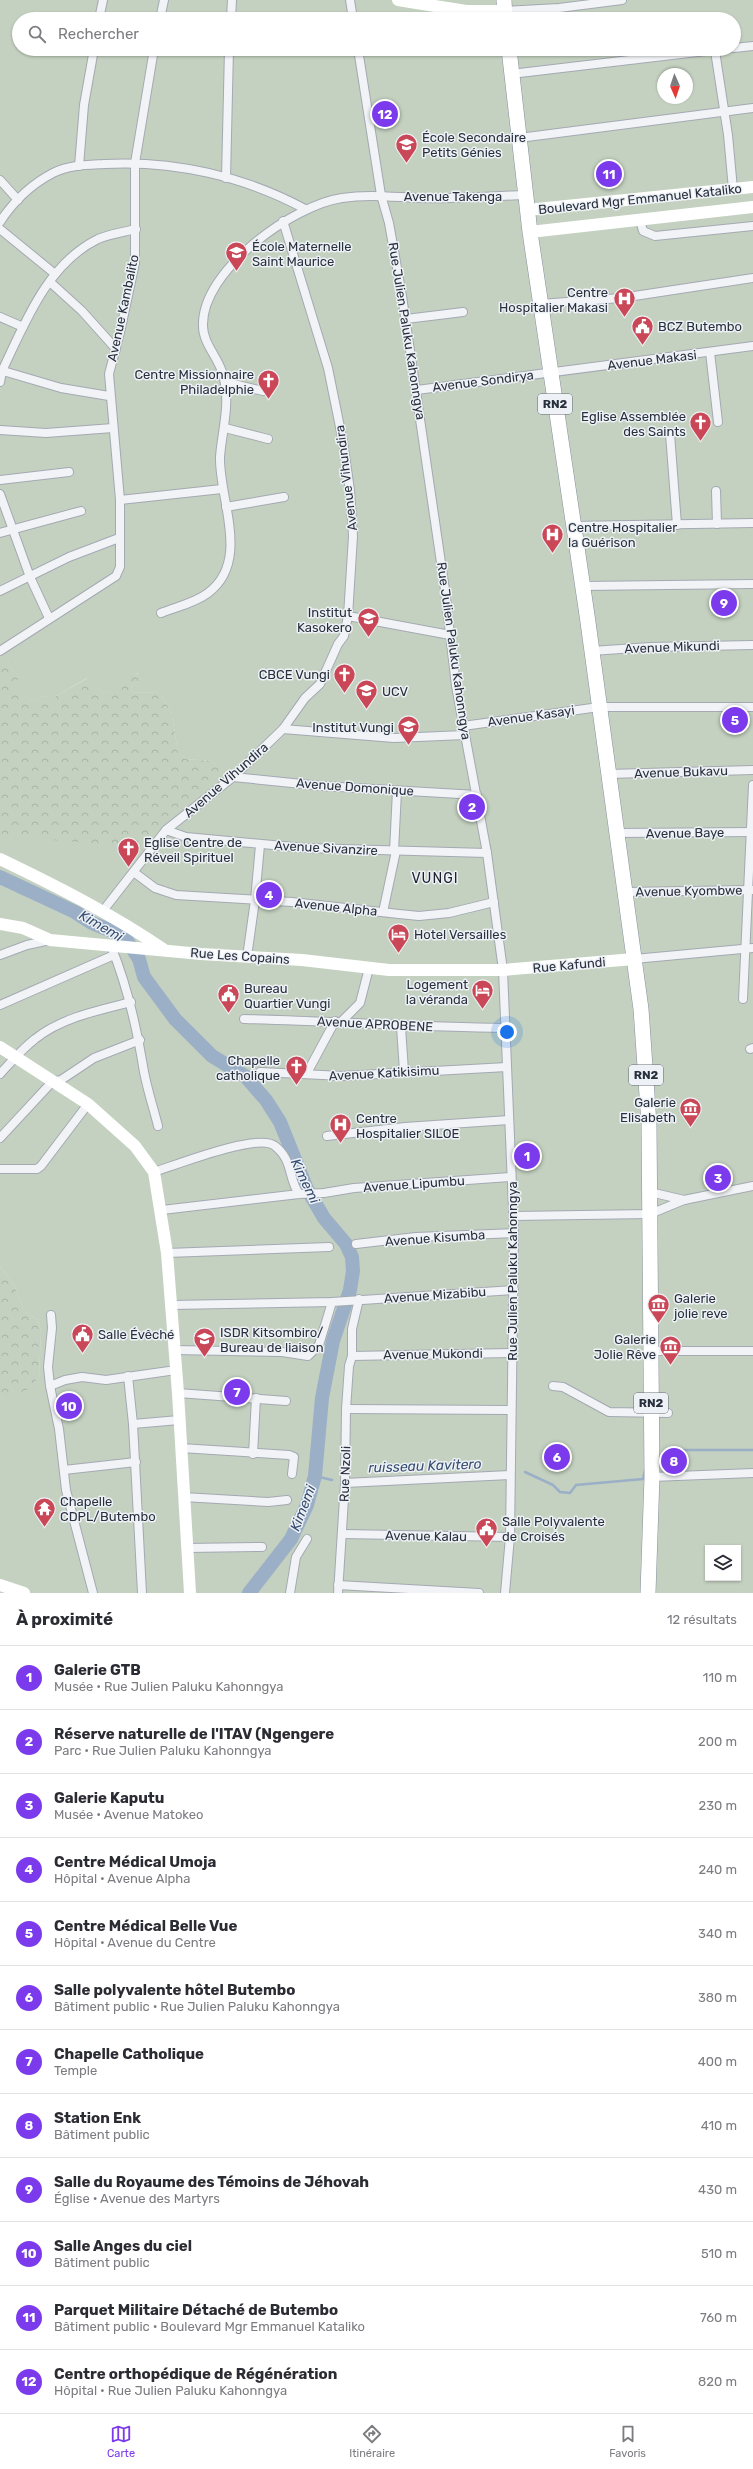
<!DOCTYPE html>
<html lang="fr">
<head>
<meta charset="utf-8">
<style>
  :root { --surface:#fff; --page:#f7f7f7; --text:#2b2b33; --muted:#7c7c81; --line:#e1e1e2; --accent:#7c3aed }
  body { margin:0; font-family:Rubik,sans-serif; background:var(--page); color:var(--text) }
  .controls { position:absolute; right:12px; bottom:12px; display:grid; overflow:hidden; border-radius:0px; box-shadow:0 1px 3px #0004 }
  .controls button { width:36px; height:36px; display:grid; place-items:center; padding:0; border:0; border-bottom:1px solid var(--line); background:var(--surface); color:var(--text); font:20px sans-serif }
  .compass { position:absolute; left:657px; top:68px; width:36px; height:36px; border-radius:50%; background:var(--surface); box-shadow:0 1px 3px #0004; rotate:177deg }
  .you { position:absolute; left:507px; top:1032px; width:14px; height:14px; margin:-10px; border:3px solid #fff; border-radius:50%; background:#1a73e8; box-shadow:0 0 0 6px #1a73e833 }
  .badge { display:grid; place-items:center; width:26px; height:26px; border-radius:50%; background:var(--accent); color:#fff; font-size:13px; font-weight:700 }
  .pin { position:absolute; translate:-50% -50%; border:2px solid #fff; box-shadow:0 1px 4px #0006 }
  .list { margin:0; padding:0; list-style:none }
  h2 { display:flex; justify-content:space-between; align-items:center; height:52px; margin:0; padding:0 16px; font-size:17px }
  h2 small { font-size:13px; font-weight:400; color:var(--muted) }
  .list li { display:grid; grid-template-columns:26px 1fr auto; gap:12px; align-items:center; box-sizing:border-box; height:64px; padding:0 16px; border-top:1px solid var(--line) }
  .list b { display:block; font-size:15px; white-space:nowrap }
  .list p { margin:0; font-size:13px; white-space:nowrap; color:var(--muted) }
  .list em { font-size:13px; font-style:normal; color:var(--muted) }
  .icon { flex:none; width:22px; height:22px; fill:none; stroke:currentColor; stroke-width:2; stroke-linecap:round; stroke-linejoin:round }
  .map { position:relative; flex:none; width:753px; height:1593px; overflow:hidden }
  .search { position:absolute; background:var(--surface); box-shadow:0 1px 3px #0004; left:12px; right:12px; top:12px; height:44px; display:flex; align-items:center; gap:10px; box-sizing:border-box; padding:0 14px; border-radius:22px; color:var(--muted); font-size:15px }
  .sheet { height:820px; background:var(--surface) }
  nav { display:flex; justify-content:space-around; align-items:center; box-sizing:border-box; height:56px; border-top:1px solid var(--line); background:var(--surface); font-size:11px; color:var(--muted) }
  nav a { display:grid; justify-items:center; gap:2px }
  nav .on { color:var(--accent) }
  .map>svg:first-child { display:block }
  .green { fill:#c4d1c0; fill-rule:evenodd }
  .forest { fill:url(#forest-crowns) }
  .lines { fill:none; stroke-linecap:round; stroke-linejoin:round }
  .stream { stroke:#9bafc7; stroke-width:2.5 }
  .river { stroke:#9bafc7; stroke-width:14 }
  .street-casing { stroke:#a4a9b2; stroke-width:10 }
  .highway-casing { stroke:#878f9e; stroke-width:16 }
  .street { stroke:#f1f3f6; stroke-width:8 }
  .secondary { stroke:#fff; stroke-width:12 }
  .highway { stroke:#fff; stroke-width:15 }
  .labels { text-anchor:middle; dominant-baseline:central; stroke-width:3; stroke-linejoin:round; paint-order:stroke }
  .shield { fill:#eef1f5; stroke:#636a75; stroke-width:1 }
  .shield-label { font-size:12px; font-weight:bold; fill:#28303e }
  .poi-label { font-size:13px; fill:#28303e; stroke:#eef1f5; text-anchor:start }
  .street-label { font-size:13px; fill:#28303e; stroke:#eef1f5 }
  .neighbourhood-label { font-size:14px; letter-spacing:1px; fill:#1b212f; stroke:#eef1f5 }
  .water-label { font-size:14px; font-style:italic; fill:#344d71; stroke:#eef1f5 }
</style>
</head>
<body>
<div class="map">
<svg width="753" height="1593" viewBox="0 0 753 1593">
  <defs>
    <pattern id="forest-crowns" width="20" height="18" patternUnits="userSpaceOnUse"><rect width="20" height="18" fill="#c4d1c0"/><path d="M2 6a3 3 0 1 1 6 0M12 15a3 3 0 1 1 6 0" fill="none" stroke="#a8b4a6"/></pattern>
  </defs>
  <rect width="100%" height="100%" fill="#dfe2e8"/>
  <path class="green" d="M0,0H753V1593H0V1397L3,1399L39,1377L41,1331L38,1320L24,1311L14,1285L0,1266V836H11L224,777L213,761L186,759L178,753L172,715L161,693L130,692L132,685L141,679L138,673L117,688L104,694L87,678L51,699L45,696L32,701L12,685L6,657L0,660ZM19,19H734V49H19ZM663,74H687V98H663ZM708,1548H738V1578H708Z"/>
  <g class="forest">
    <path d="M6,656L20,671V677L13,685L32,701L45,696L51,699L88,678L104,694C115,689 133,673 143,673L141,679L132,685L130,692L161,693L172,715L178,753L186,759L213,761L225,778L142,847L0,836V660Z"/>
    <path d="M0,1266L14,1285L24,1311L38,1320L41,1331L39,1377L27,1390L3,1399L0,1397Z"/>
  </g>
  <g class="lines">
    <g class="stream">
      <path d="M657,1463L669,1450H753"/>
      <path d="M525,1472L553,1485L560,1492L570,1493L576,1485L643,1479L645,1470"/>
      <path d="M315,1476L332,1480"/>
    </g>
    <path class="river" d="M0,877L75,912L92,923L124,936L139,959L144,977L175,1019L212,1056L245,1076L266,1100L280,1122L307,1189L324,1218L346,1244L352,1257L353,1271L350,1290L333,1341L322,1398L315,1476L307,1505L291,1539L249,1593"/>
    <defs>
      <g id="street">
        <path d="M350,0L353,19"/>
        <path d="M504,11L559,8L622,0"/>
        <path d="M99,19L103,0"/>
        <path d="M160,19L164,0"/>
        <path d="M231,19L232,0"/>
        <path d="M734,48L753,46"/>
        <path d="M358,49L381,195L389,223L402,296L445,590L456,686L487,853L503,970L514,1233L510,1537L505,1593"/>
        <path d="M715,51L728,135L733,189"/>
        <path d="M511,74L723,49"/>
        <path d="M519,138L753,108"/>
        <path d="M79,166L84,105L94,49"/>
        <path d="M226,178L229,49"/>
        <path d="M0,180L18,200"/>
        <path d="M640,220L643,231L655,236L753,226"/>
        <path d="M0,222C13,202 32,184 53,173C69,165 86,165 104,164C173,160 244,176 305,209"/>
        <path d="M0,229L55,274"/>
        <path d="M50,282L82,311L116,349"/>
        <path d="M540,304L621,298L753,278"/>
        <path d="M0,317L23,327"/>
        <path d="M406,319L463,312"/>
        <path d="M710,352L718,422"/>
        <path d="M0,370L61,388L109,396"/>
        <path d="M0,382L2,371C25,323 47,264 98,239C109,234 124,232 136,229"/>
        <path d="M225,382L263,391"/>
        <path d="M417,390L753,346"/>
        <path d="M225,428L268,439"/>
        <path d="M0,430L46,433L113,428"/>
        <path d="M670,434L677,525"/>
        <path d="M0,480L69,472"/>
        <path d="M716,491L717,524"/>
        <path d="M0,494L30,577L49,618"/>
        <path d="M120,500L222,489"/>
        <path d="M226,507L284,497"/>
        <path d="M573,526L753,523"/>
        <path d="M0,533L81,511"/>
        <path d="M583,586L753,584"/>
        <path d="M0,591L69,557L119,538"/>
        <path d="M161,613C176,607 195,603 208,593C251,561 219,500 220,457C222,430 231,404 223,375C219,358 203,344 203,326C201,271 293,205 342,198C368,194 392,197 418,198C453,199 490,196 525,195"/>
        <path d="M348,616L450,635"/>
        <path d="M0,651L116,576L120,567V500L109,374L121,328L135,263V163L154,49"/>
        <path d="M591,651L651,647L753,645"/>
        <path d="M463,726L599,707H753"/>
        <path d="M283,729L394,738L465,735"/>
        <path d="M608,774L753,770"/>
        <path d="M233,777L322,786L477,795"/>
        <path d="M166,830L186,837L305,848L487,853"/>
        <path d="M617,833L753,832"/>
        <path d="M394,851L397,791"/>
        <path d="M135,873L155,888L176,895L292,902L399,914L419,916L449,913L494,902"/>
        <path d="M625,892L753,890"/>
        <path d="M102,912L166,830L233,777L283,729L305,698L320,684L338,644L344,636L348,616L353,536L350,490L343,442L328,368L283,221"/>
        <path d="M383,912L396,851"/>
        <path d="M111,946C127,985 136,1024 143,1066C146,1086 153,1106 158,1126"/>
        <path d="M0,955L27,945L50,940"/>
        <path d="M247,957L255,900L260,845"/>
        <path d="M634,959L753,948"/>
        <path d="M743,999L753,785"/>
        <path d="M0,1005L114,955"/>
        <path d="M244,1019C331,1021 418,1027 505,1028"/>
        <path d="M341,1022L360,1003L369,968"/>
        <path d="M401,1027L404,1071"/>
        <path d="M750,1049L753,1048"/>
        <path d="M260,1072L343,1076L507,1067"/>
        <path d="M307,1073L335,1021"/>
        <path d="M0,1074C11,1062 22,1049 35,1039C61,1018 99,1010 131,1002"/>
        <path d="M327,1136L405,1127L509,1120"/>
        <path d="M0,1138L52,1082L61,1080L94,1058L140,1040"/>
        <path d="M0,1169H37L41,1166L88,1104"/>
        <path d="M154,1172C176,1165 259,1132 275,1146C293,1160 288,1178 299,1194"/>
        <path d="M650,1192L684,1200"/>
        <path d="M162,1210L299,1194L324,1193L354,1188L511,1177"/>
        <path d="M514,1216L650,1214L684,1200L753,1186"/>
        <path d="M356,1244L416,1237L514,1233"/>
        <path d="M167,1253L329,1247"/>
        <path d="M171,1305L332,1302L514,1290"/>
        <path d="M51,1315L52,1328L48,1367L50,1386L59,1429L66,1490L93,1593"/>
        <path d="M174,1350L282,1352L308,1356L319,1345L332,1302"/>
        <path d="M651,1351H753"/>
        <path d="M352,1356L513,1353"/>
        <path d="M352,1356V1329L359,1299"/>
        <path d="M128,1376L133,1424L142,1593"/>
        <path d="M50,1386L65,1380L82,1377L106,1380L176,1370"/>
        <path d="M553,1386L563,1387L609,1412L668,1413"/>
        <path d="M178,1393L286,1401"/>
        <path d="M346,1409L511,1410"/>
        <path d="M133,1424L179,1420"/>
        <path d="M181,1448L289,1455L294,1457L292,1474"/>
        <path d="M253,1454L256,1398"/>
        <path d="M64,1470L136,1462"/>
        <path d="M652,1477L753,1473"/>
        <path d="M345,1483L510,1475"/>
        <path d="M183,1497L268,1502L287,1500"/>
        <path d="M342,1534L510,1537"/>
        <path d="M187,1548L262,1547"/>
        <path d="M338,1585L479,1593"/>
        <path d="M290,1593L296,1557L307,1539"/>
        <path d="M338,1593L345,1483L346,1409L349,1366L352,1356"/>
      </g>
      <g id="highway">
        <path d="M504,0L505,19"/>
        <path d="M509,49L530,232L587,615L641,1009L649,1124L652,1477L648,1593"/>
      </g>
    </defs>
    <use href="#street" class="street-casing"/>
    <use href="#highway" class="highway-casing"/>
    <use href="#street" class="street"/>
    <g class="secondary">
      <path d="M398,0L466,11H504"/>
      <path d="M527,210L753,187"/>
      <path d="M530,232L753,207"/>
      <path d="M0,859C56,886 112,914 163,949"/>
      <path d="M0,924L23,928L50,940L201,954L302,960L389,970H503L634,959"/>
      <path d="M0,1047L88,1104L135,1146L154,1172L167,1253L178,1393L190,1593"/>
      <path d="M0,1585L24,1593"/>
    </g>
    <use href="#highway" class="highway"/>
  </g>
  <defs>
    <symbol id="school-pin" viewBox="-11 -11 22 30"><path d="M0 17L-7.5 6A9.5 9.5 0 1 1 7.5 6Z" fill="#ca4757" stroke="#eef1f5"/><path d="M0-5L7-2L0 1L-7-2ZM-4 1L0 2.5L4 1V4Q0 6-4 4Z" fill="#fff"/></symbol>
    <symbol id="hospital-pin" viewBox="-11 -11 22 30"><path d="M0 17L-7.5 6A9.5 9.5 0 1 1 7.5 6Z" fill="#ca4757" stroke="#eef1f5"/><path d="M-5-5h3v3.5h4V-5h3V5h-3V1.5h-4V5h-3Z" fill="#fff"/></symbol>
    <symbol id="civic-pin" viewBox="-11 -11 22 30"><path d="M0 17L-7.5 6A9.5 9.5 0 1 1 7.5 6Z" fill="#ca4757" stroke="#eef1f5"/><path d="M-.6-6.5H3V-4.5H.6V-3L4-1V1h2V6H-6V1h2V-1L-.6-3ZM-1.2 2.5V6h2.4V2.5Z" fill="#fff"/></symbol>
    <symbol id="church-pin" viewBox="-11 -11 22 30"><path d="M0 17L-7.5 6A9.5 9.5 0 1 1 7.5 6Z" fill="#ca4757" stroke="#eef1f5"/><path d="M-1.2-6h2.4v3.5h3.3v2.4h-3.3V6h-2.4V-.1h-3.3v-2.4h3.3Z" fill="#fff"/></symbol>
    <symbol id="university-pin" viewBox="-11 -11 22 30"><path d="M0 17L-7.5 6A9.5 9.5 0 1 1 7.5 6Z" fill="#ca4757" stroke="#eef1f5"/><path d="M0-5L7-2L0 1L-7-2ZM-4 1L0 2.5L4 1V4Q0 6-4 4Z" fill="#fff"/></symbol>
    <symbol id="hotel-pin" viewBox="-11 -11 22 30"><path d="M0 17L-7.5 6A9.5 9.5 0 1 1 7.5 6Z" fill="#ca4757" stroke="#eef1f5"/><path d="M-6-4.5h1.5V1H6V5H4.5V3h-9V5H-6ZM-4 0a1.8 1.8 0 1 1 3.6 0ZM.5 0V-2.5h3Q6-2.5 6 0Z" fill="#fff"/></symbol>
    <symbol id="museum-pin" viewBox="-11 -11 22 30"><path d="M0 17L-7.5 6A9.5 9.5 0 1 1 7.5 6Z" fill="#ca4757" stroke="#eef1f5"/><path d="M0-6L6-3V-2H-6V-3ZM-5-1h2V3h-2ZM-1-1h2V3h-2ZM3-1h2V3H3ZM-6 4H6V6H-6Z" fill="#fff"/></symbol>
    <symbol id="temple-pin" viewBox="-11 -11 22 30"><path d="M0 17L-7.5 6A9.5 9.5 0 1 1 7.5 6Z" fill="#ca4757" stroke="#eef1f5"/><path d="M0-6L5-2H3V0L6.5 2.5H4V6H1.5V3h-3V6H-4V2.5H-6.5L-3 0V-2H-5Z" fill="#fff"/></symbol>
  </defs>
  <g fill-rule="evenodd">
    <use href="#school-pin" x="394" y="132" width="25" height="34"/>
    <use href="#school-pin" x="224" y="240" width="25" height="34"/>
    <use href="#hospital-pin" x="612" y="286" width="25" height="34"/>
    <use href="#civic-pin" x="630" y="314" width="25" height="34"/>
    <use href="#church-pin" x="256" y="368" width="25" height="34"/>
    <use href="#church-pin" x="688" y="410" width="25" height="34"/>
    <use href="#hospital-pin" x="540" y="522" width="25" height="34"/>
    <use href="#school-pin" x="356" y="606" width="25" height="34"/>
    <use href="#church-pin" x="332" y="662" width="25" height="34"/>
    <use href="#university-pin" x="354" y="678" width="25" height="34"/>
    <use href="#school-pin" x="396" y="714" width="25" height="34"/>
    <use href="#church-pin" x="116" y="836" width="25" height="34"/>
    <use href="#hotel-pin" x="386" y="922" width="25" height="34"/>
    <use href="#hotel-pin" x="470" y="978" width="25" height="34"/>
    <use href="#civic-pin" x="216" y="982" width="25" height="34"/>
    <use href="#church-pin" x="284" y="1054" width="25" height="34"/>
    <use href="#museum-pin" x="678" y="1096" width="25" height="34"/>
    <use href="#hospital-pin" x="328" y="1112" width="25" height="34"/>
    <use href="#museum-pin" x="646" y="1292" width="25" height="34"/>
    <use href="#civic-pin" x="70" y="1322" width="25" height="34"/>
    <use href="#university-pin" x="192" y="1326" width="25" height="34"/>
    <use href="#museum-pin" x="658" y="1334" width="25" height="34"/>
    <use href="#temple-pin" x="32" y="1496" width="25" height="34"/>
    <use href="#civic-pin" x="474" y="1516" width="25" height="34"/>
  </g>
  <g class="labels">
    <g class="shield">
      <rect x="538" y="394" width="34" height="20" rx="3"/>
      <rect x="629" y="1065" width="34" height="20" rx="3"/>
      <rect x="634" y="1393" width="34" height="20" rx="3"/>
    </g>
    <g class="shield-label">
      <text x="555" y="404">RN2</text>
      <text x="646" y="1075">RN2</text>
      <text x="651" y="1403">RN2</text>
    </g>
    <g class="poi-label">
      <text x="422" y="137">École Secondaire<tspan x="422" dy="15">Petits Génies</tspan></text>
      <text x="252" y="246">École Maternelle<tspan x="252" dy="15">Saint Maurice</tspan></text>
      <text x="608" y="292" text-anchor="end">Centre<tspan x="608" dy="15">Hospitalier Makasi</tspan></text>
      <text x="658" y="326">BCZ Butembo</text>
      <text x="254" y="374" text-anchor="end">Centre Missionnaire<tspan x="254" dy="15">Philadelphie</tspan></text>
      <text x="686" y="416" text-anchor="end">Eglise Assemblée<tspan x="686" dy="15">des Saints</tspan></text>
      <text x="568" y="527">Centre Hospitalier<tspan x="568" dy="15">la Guérison</tspan></text>
      <text x="352" y="612" text-anchor="end">Institut<tspan x="352" dy="15">Kasokero</tspan></text>
      <text x="330" y="674" text-anchor="end">CBCE Vungi</text>
      <text x="382" y="691">UCV</text>
      <text x="394" y="727" text-anchor="end">Institut Vungi</text>
      <text x="144" y="842">Eglise Centre de<tspan x="144" dy="15">Réveil Spirituel</tspan></text>
      <text x="414" y="934">Hotel Versailles</text>
      <text x="468" y="984" text-anchor="end">Logement<tspan x="468" dy="15">la véranda</tspan></text>
      <text x="244" y="988">Bureau<tspan x="244" dy="15">Quartier Vungi</tspan></text>
      <text x="280" y="1060" text-anchor="end">Chapelle<tspan x="280" dy="15">catholique</tspan></text>
      <text x="676" y="1102" text-anchor="end">Galerie<tspan x="676" dy="15">Elisabeth</tspan></text>
      <text x="356" y="1118">Centre<tspan x="356" dy="15">Hospitalier SILOE</tspan></text>
      <text x="674" y="1298">Galerie<tspan x="674" dy="15">jolie reve</tspan></text>
      <text x="220" y="1332">ISDR Kitsombiro/<tspan x="220" dy="15">Bureau de liaison</tspan></text>
      <text x="98" y="1334">Salle Évêché</text>
      <text x="656" y="1339" text-anchor="end">Galerie<tspan x="656" dy="15">Jolie Rêve</tspan></text>
      <text x="60" y="1501">Chapelle<tspan x="60" dy="15">CDPL/Butembo</tspan></text>
      <text x="502" y="1521">Salle Polyvalente<tspan x="502" dy="15">de Croisés</tspan></text>
    </g>
    <g class="street-label">
      <text x="453" y="196">Avenue Takenga</text>
      <text transform="translate(640 199) rotate(-6)">Boulevard Mgr Emmanuel Kataliko</text>
      <text transform="translate(123 308) rotate(-78)">Avenue Kambalito</text>
      <text transform="translate(407 331) rotate(81)">Rue Julien Paluku Kahonngya</text>
      <text transform="translate(652 360) rotate(-7)">Avenue Makasi</text>
      <text transform="translate(483 381) rotate(-7)">Avenue Sondirya</text>
      <text transform="translate(346 478) rotate(-97)">Avenue Vihundira</text>
      <text transform="translate(672 647) rotate(-2)">Avenue Mikundi</text>
      <text transform="translate(454 651) rotate(82)">Rue Julien Paluku Kahonngya</text>
      <text transform="translate(531 716) rotate(-8)">Avenue Kasayi</text>
      <text transform="translate(681 772) rotate(-2)">Avenue Bukavu</text>
      <text transform="translate(226 780) rotate(-41)">Avenue Vihundira</text>
      <text transform="translate(355 787) rotate(4)">Avenue Domonique</text>
      <text transform="translate(685 833) rotate(-1)">Avenue Baye</text>
      <text transform="translate(326 848) rotate(3)">Avenue Sivanzire</text>
      <text transform="translate(689 891) rotate(-1)">Avenue Kyombwe</text>
      <text transform="translate(336 907) rotate(6)">Avenue Alpha</text>
      <text transform="translate(240 956) rotate(4)">Rue Les Copains</text>
      <text transform="translate(569 965) rotate(-5)">Rue Kafundi</text>
      <text transform="translate(375 1024) rotate(3)">Avenue APROBENE</text>
      <text transform="translate(384 1073) rotate(-3)">Avenue Katikisimu</text>
      <text transform="translate(414 1184) rotate(-4)">Avenue Lipumbu</text>
      <text transform="translate(435 1238) rotate(-4)">Avenue Kisumba</text>
      <text transform="translate(512 1271) rotate(-90)">Rue Julien Paluku Kahonngya</text>
      <text transform="translate(435 1295) rotate(-4)">Avenue Mizabibu</text>
      <text transform="translate(433 1354) rotate(-1)">Avenue Mukondi</text>
      <text transform="translate(345 1474) rotate(-88)">Rue Nzoli</text>
      <text transform="translate(426 1536) rotate(1)">Avenue Kalau</text>
    </g>
    <g class="neighbourhood-label">
      <text x="435" y="878">VUNGI</text>
    </g>
    <g class="water-label">
      <text transform="translate(101 926) rotate(30)">Kimemi</text>
      <text transform="translate(305 1181) rotate(64)">Kimemi</text>
      <text transform="translate(425 1466) rotate(-2)">ruisseau Kavitero</text>
      <text transform="translate(303 1508) rotate(-69)">Kimemi</text>
    </g>
  </g>
</svg>
<div class="controls">
<button><svg class="icon" aria-label="layers" viewBox="0 0 24 24"><path d="M12 4l9 5-9 5-9-5zM3 14l9 5 9-5"/></svg></button>
</div>
<svg class="compass" viewBox="-18 -18 36 36"><path d="M0-13l5 13h-10z" fill="#e53935"/><path d="M0 13l5-13h-10z" fill="#7c7c81"/></svg>
<div class="you"></div>
<div class="pin badge" style="left:527px;top:1156px">1</div>
<div class="pin badge" style="left:472px;top:807px">2</div>
<div class="pin badge" style="left:718px;top:1178px">3</div>
<div class="pin badge" style="left:269px;top:895px">4</div>
<div class="pin badge" style="left:735px;top:720px">5</div>
<div class="pin badge" style="left:557px;top:1457px">6</div>
<div class="pin badge" style="left:237px;top:1392px">7</div>
<div class="pin badge" style="left:674px;top:1461px">8</div>
<div class="pin badge" style="left:724px;top:603px">9</div>
<div class="pin badge" style="left:69px;top:1406px">10</div>
<div class="pin badge" style="left:609px;top:174px">11</div>
<div class="pin badge" style="left:385px;top:114px">12</div>
<div class="search"><svg class="icon" aria-label="search" viewBox="0 0 24 24"><circle cx="10" cy="10" r="6"/><path d="M15 15l6 6"/></svg>Rechercher</div>
</div>
<section class="sheet">
<h2>À proximité<small>12 résultats</small></h2>
<ul class="list">
<li><span class="badge">1</span><div><b>Galerie GTB</b><p>Musée · Rue Julien Paluku Kahonngya</p></div><em>110 m</em></li>
<li><span class="badge">2</span><div><b>Réserve naturelle de l'ITAV (Ngengere</b><p>Parc · Rue Julien Paluku Kahonngya</p></div><em>200 m</em></li>
<li><span class="badge">3</span><div><b>Galerie Kaputu</b><p>Musée · Avenue Matokeo</p></div><em>230 m</em></li>
<li><span class="badge">4</span><div><b>Centre Médical Umoja</b><p>Hôpital · Avenue Alpha</p></div><em>240 m</em></li>
<li><span class="badge">5</span><div><b>Centre Médical Belle Vue</b><p>Hôpital · Avenue du Centre</p></div><em>340 m</em></li>
<li><span class="badge">6</span><div><b>Salle polyvalente hôtel Butembo</b><p>Bâtiment public · Rue Julien Paluku Kahonngya</p></div><em>380 m</em></li>
<li><span class="badge">7</span><div><b>Chapelle Catholique</b><p>Temple</p></div><em>400 m</em></li>
<li><span class="badge">8</span><div><b>Station Enk</b><p>Bâtiment public</p></div><em>410 m</em></li>
<li><span class="badge">9</span><div><b>Salle du Royaume des Témoins de Jéhovah</b><p>Église · Avenue des Martyrs</p></div><em>430 m</em></li>
<li><span class="badge">10</span><div><b>Salle Anges du ciel</b><p>Bâtiment public</p></div><em>510 m</em></li>
<li><span class="badge">11</span><div><b>Parquet Militaire Détaché de Butembo</b><p>Bâtiment public · Boulevard Mgr Emmanuel Kataliko</p></div><em>760 m</em></li>
<li><span class="badge">12</span><div><b>Centre orthopédique de Régénération</b><p>Hôpital · Rue Julien Paluku Kahonngya</p></div><em>820 m</em></li>
</ul>
</section>
<nav>
<a class="on"><svg class="icon" aria-label="map" viewBox="0 0 24 24"><path d="M3 6l6-2 6 2 6-2v14l-6 2-6-2-6 2zM9 4v14M15 6v14"/></svg>Carte</a>
<a><svg class="icon" aria-label="directions" viewBox="0 0 24 24"><path d="M12 3l9 9-9 9-9-9zM9 14v-3h6M13 9l2 2-2 2"/></svg>Itinéraire</a>
<a><svg class="icon" aria-label="saved" viewBox="0 0 24 24"><path d="M7 4h10v16l-5-4-5 4z"/></svg>Favoris</a>
</nav>
</body>
</html>
